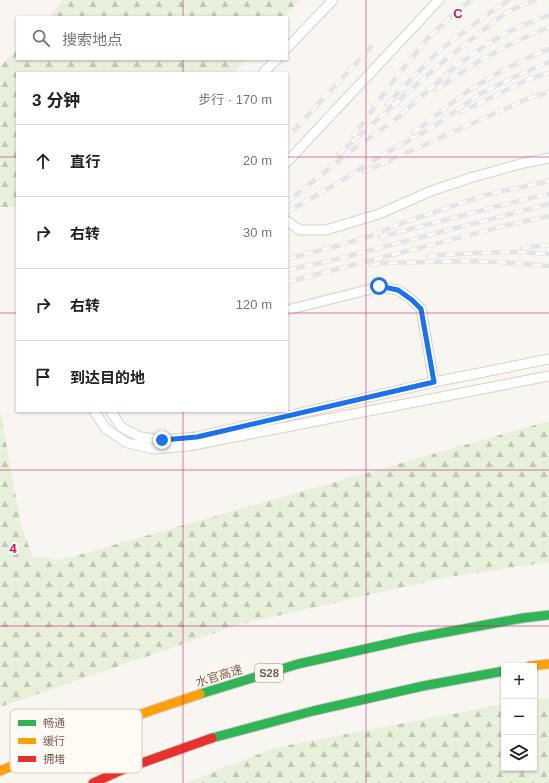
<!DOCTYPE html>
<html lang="zh">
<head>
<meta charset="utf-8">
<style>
  :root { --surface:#fff; --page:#f2f2f2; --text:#222; --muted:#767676; --line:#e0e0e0 }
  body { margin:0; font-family:Helvetica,"Noto Sans SC",sans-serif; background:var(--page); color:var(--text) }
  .controls { position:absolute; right:12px; bottom:12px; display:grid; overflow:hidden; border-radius:0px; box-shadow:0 1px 3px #0004 }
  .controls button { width:36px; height:36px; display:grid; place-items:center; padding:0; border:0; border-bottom:1px solid var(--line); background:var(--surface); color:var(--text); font:20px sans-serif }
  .stop { position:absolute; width:12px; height:12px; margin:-9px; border:3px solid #1a73e8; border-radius:50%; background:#fff }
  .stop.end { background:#1a73e8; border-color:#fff; box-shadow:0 1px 4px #0008 }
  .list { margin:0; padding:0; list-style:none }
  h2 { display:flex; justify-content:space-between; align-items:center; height:52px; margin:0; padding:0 16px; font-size:17px }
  h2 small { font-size:13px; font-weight:400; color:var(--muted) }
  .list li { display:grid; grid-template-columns:26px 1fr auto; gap:12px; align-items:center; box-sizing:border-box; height:72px; padding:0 16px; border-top:1px solid var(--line) }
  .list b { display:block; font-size:15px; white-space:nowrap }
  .list em { font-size:13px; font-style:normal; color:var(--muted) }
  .icon { flex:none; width:22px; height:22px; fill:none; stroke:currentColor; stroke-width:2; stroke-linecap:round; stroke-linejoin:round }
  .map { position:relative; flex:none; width:549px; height:783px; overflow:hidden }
  .search { position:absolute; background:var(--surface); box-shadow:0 1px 3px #0004; left:16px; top:16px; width:272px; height:44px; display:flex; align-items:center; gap:10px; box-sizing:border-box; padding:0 14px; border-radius:0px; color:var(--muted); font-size:15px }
  .panel { position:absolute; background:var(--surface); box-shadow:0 1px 3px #0004; left:16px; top:72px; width:272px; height:340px; border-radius:0px }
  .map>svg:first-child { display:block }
  .forest { fill:url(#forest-firs) }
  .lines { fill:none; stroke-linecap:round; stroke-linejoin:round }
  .lane-casing { stroke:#d7d1cb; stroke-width:11 }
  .fast-casing { stroke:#dad1cc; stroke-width:11 }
  .slow-casing { stroke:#dad1cc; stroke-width:11 }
  .jam-casing { stroke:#dad1cc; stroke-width:11 }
  .lane { stroke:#fefefd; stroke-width:9 }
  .fast { stroke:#30b455; stroke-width:9 }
  .slow { stroke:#ff9f0a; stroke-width:9 }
  .jam { stroke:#e5322d; stroke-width:9 }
  .rail-casing { stroke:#e6e3e7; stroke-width:4.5 }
  .rail { stroke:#fffaf3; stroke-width:3; stroke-dasharray:9; stroke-linecap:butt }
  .route { stroke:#1a73e8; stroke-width:5 }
  .grid { fill:none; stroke:#c2185b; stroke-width:1; stroke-opacity:0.55 }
  .labels { text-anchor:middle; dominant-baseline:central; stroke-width:3.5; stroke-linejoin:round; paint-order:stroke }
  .shield { fill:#fffaf3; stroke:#a28b7f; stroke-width:1 }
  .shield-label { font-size:11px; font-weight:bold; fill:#7a5c4d }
  .street-label { font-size:12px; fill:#7a5c4d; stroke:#fffaf3 }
  .key { fill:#fffaf3; stroke:#d7cbc1; stroke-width:1 }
  .key-label { font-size:11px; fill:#7a5c4d }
  .grid-label { font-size:13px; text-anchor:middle; font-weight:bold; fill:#c2185b; stroke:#fffaf3; stroke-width:3.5; stroke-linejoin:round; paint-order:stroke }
</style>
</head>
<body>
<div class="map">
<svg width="549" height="783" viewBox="0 0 549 783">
  <defs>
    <pattern id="forest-firs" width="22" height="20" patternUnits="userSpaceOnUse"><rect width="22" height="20" fill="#e7f0db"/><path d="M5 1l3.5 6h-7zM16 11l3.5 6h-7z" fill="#c0c6b4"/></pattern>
  </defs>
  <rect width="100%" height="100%" fill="#f9f5f0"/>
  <g class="forest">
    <path d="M64,0H300L284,17H48Z"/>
    <path d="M17,49V59H247L234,73H17V207H0V67Z"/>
    <path d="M0,410L21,526L33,557L61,560L549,421V562L448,577L241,624L0,707Z"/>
    <path d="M549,698V783H185L274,748L504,704V768H534V699Z"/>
  </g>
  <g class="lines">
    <defs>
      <g id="lane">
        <path d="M287,48L333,0"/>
        <path d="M263,73L277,59"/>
        <path d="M287,162L436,3L439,0"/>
        <path d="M287,221L300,230H326L379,214L431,191L473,177L524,163L549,158"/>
        <path d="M287,310L379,287L398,290L412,300L421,309L434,382"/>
        <path d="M94,411L106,429L127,443L154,449L188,446L549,376"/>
        <path d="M111,411L121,427L140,437L162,440L197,437L434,382L549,359"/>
      </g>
      <g id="fast">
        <path d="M200,694L298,664L414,638L523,618L549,615"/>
        <path d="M212,738L313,711L423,686L504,671"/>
      </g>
      <g id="slow">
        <path d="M530,666L549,664"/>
        <path d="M0,771L103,727L200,694"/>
      </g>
      <path id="jam" d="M93,783L122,770L212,738"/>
    </defs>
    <use href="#lane" class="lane-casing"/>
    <use href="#fast" class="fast-casing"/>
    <use href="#slow" class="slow-casing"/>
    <use href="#jam" class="jam-casing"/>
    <use href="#lane" class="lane"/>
    <use href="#fast" class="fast"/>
    <use href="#slow" class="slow"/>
    <use href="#jam" class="jam"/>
    <defs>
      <g id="rail">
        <path d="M436,90C471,64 509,43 549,27"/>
        <path d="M387,105L402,88L441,49L485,16L509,0"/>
        <path d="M461,112L529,79L549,73"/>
        <path d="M413,133L465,93L500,72L530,57L549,49"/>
        <path d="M353,136L366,119L390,85L428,38L460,8L472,0"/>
        <path d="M287,138L371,47"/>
        <path d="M339,154L433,70L478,34L507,12L535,0"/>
        <path d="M364,172L527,99L549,92"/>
        <path d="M287,202L305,188L347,154L396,119L455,67L489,43L516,28L549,15"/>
        <path d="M287,212L331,187L386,153L433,127L480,94L512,78L549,62"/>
        <path d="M380,237L506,204L549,194"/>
        <path d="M522,248L549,245"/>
        <path d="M428,256L477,253L520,252L549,254"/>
        <path d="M287,259L337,246L370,236L408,221L486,195L549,181"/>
        <path d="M371,265L384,263L464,261L499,262L549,266"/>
        <path d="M287,270L325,262L549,204"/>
        <path d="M287,282L512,224L549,216"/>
      </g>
    </defs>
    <use href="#rail" class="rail-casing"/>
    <use href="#rail" class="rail"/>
  </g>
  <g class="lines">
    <path class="route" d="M162,440L197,437L434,382L421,309L412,300L398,290L379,286"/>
  </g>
  <path class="grid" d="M183,0V17M366,0V783M183,59V73M0,157H17M287,157H549M0,313H17M287,313H549M183,411V783M0,470H549M0,626H549"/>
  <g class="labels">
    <rect class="shield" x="255" y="664" width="28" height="18" rx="3"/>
    <g class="shield-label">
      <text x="269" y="673">S28</text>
    </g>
    <g class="street-label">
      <text transform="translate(219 676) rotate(-17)">水官高速</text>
    </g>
  </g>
  <rect x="10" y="709" width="132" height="64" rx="6" class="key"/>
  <rect x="18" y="720" width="18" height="6" fill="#30b455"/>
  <rect x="18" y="738" width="18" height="6" fill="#ff9f0a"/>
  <rect x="18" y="756" width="18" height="6" fill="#e5322d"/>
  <g class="key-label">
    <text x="43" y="727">畅通</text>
    <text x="43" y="745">缓行</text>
    <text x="43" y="763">拥堵</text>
  </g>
  <g class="grid-label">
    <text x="458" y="18">C</text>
    <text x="13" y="553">4</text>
  </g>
</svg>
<div class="controls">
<button>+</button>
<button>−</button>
<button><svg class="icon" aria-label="layers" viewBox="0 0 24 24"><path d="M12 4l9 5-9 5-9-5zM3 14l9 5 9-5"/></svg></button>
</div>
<div class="stop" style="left:379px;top:286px"></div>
<div class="stop end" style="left:162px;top:440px"></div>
<div class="search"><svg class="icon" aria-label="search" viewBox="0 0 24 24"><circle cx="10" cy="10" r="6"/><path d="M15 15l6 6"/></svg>搜索地点</div>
<section class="panel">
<h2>3 分钟<small>步行 · 170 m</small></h2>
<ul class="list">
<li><svg class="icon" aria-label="ahead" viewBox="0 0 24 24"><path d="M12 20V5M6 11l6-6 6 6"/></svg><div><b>直行</b></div><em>20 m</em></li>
<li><svg class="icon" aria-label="right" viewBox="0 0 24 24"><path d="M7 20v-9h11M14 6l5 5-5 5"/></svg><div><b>右转</b></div><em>30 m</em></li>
<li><svg class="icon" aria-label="right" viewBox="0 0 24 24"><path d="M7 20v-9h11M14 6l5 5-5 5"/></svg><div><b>右转</b></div><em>120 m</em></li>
<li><svg class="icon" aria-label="arrive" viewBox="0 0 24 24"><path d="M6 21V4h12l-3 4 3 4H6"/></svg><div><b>到达目的地</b></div></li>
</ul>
</section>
</div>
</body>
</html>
